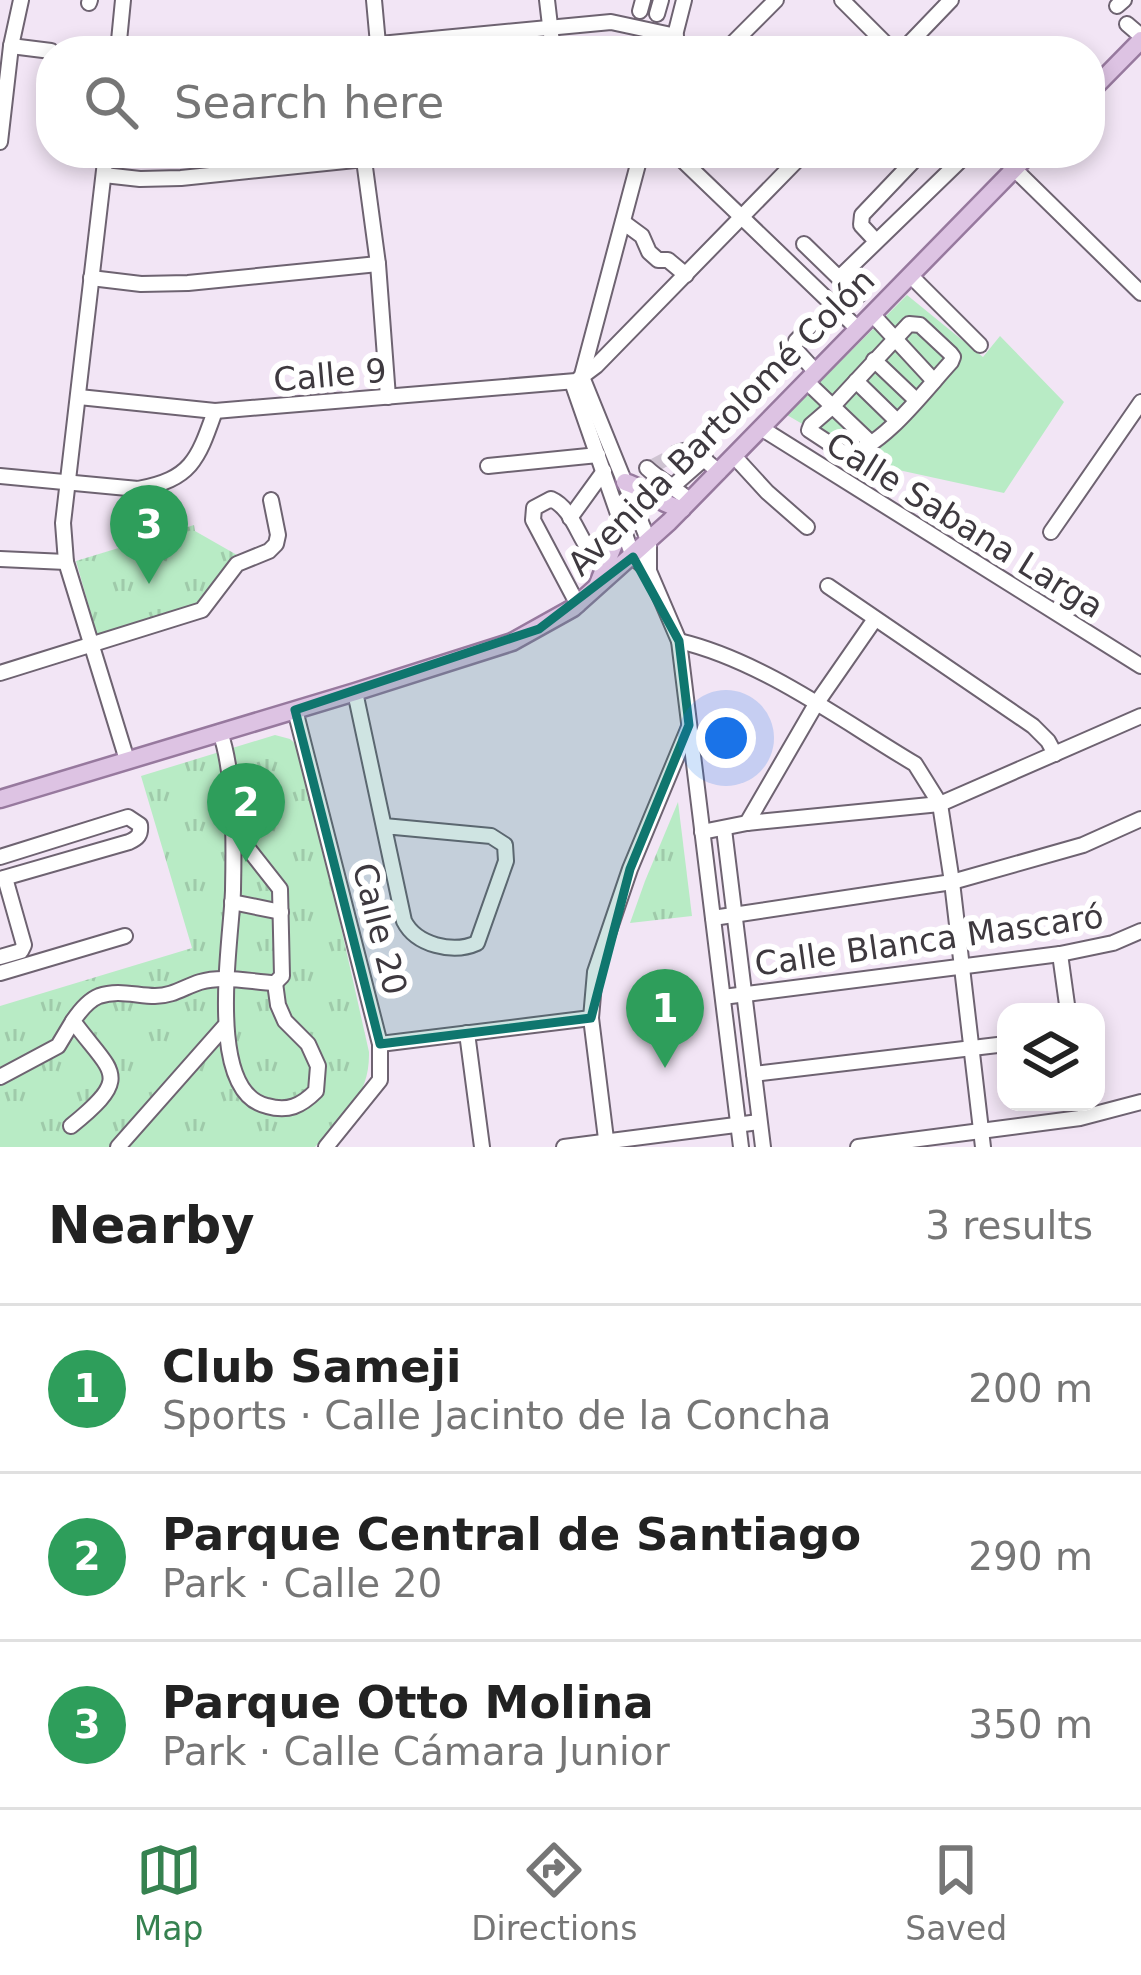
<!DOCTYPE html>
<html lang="en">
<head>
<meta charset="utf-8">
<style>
  :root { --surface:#fff; --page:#f6f6f6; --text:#222; --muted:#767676; --line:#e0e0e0; --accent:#368250 }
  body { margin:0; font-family:"DejaVu Sans",sans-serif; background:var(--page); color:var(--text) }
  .controls { position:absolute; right:36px; bottom:36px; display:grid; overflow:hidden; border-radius:24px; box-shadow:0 6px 18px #0003 }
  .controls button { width:108px; height:108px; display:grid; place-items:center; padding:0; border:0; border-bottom:3px solid var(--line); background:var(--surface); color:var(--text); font:60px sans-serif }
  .you { position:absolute; left:726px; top:738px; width:42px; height:42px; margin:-30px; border:9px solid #fff; border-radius:50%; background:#1a73e8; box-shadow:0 0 0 18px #1a73e833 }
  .badge { display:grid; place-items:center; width:78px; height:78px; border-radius:50%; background:var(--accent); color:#fff; font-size:39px; font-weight:700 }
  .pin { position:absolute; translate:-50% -99px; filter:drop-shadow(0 3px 6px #0008) }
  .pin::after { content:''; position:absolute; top:63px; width:42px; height:36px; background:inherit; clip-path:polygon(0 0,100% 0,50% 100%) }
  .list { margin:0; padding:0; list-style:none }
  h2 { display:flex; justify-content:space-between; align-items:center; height:156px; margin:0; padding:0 48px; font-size:51px }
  h2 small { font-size:39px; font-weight:400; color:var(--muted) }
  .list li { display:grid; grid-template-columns:78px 1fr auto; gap:36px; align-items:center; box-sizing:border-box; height:168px; padding:0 48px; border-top:3px solid var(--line) }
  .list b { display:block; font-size:45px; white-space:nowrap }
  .list p { margin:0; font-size:39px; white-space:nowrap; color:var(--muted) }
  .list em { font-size:39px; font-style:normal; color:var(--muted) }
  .icon { flex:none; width:66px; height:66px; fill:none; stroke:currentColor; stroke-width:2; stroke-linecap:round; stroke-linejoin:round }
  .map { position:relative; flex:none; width:1141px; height:1147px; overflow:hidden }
  .search { position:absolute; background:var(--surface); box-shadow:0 6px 18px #0003; left:36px; right:36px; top:36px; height:132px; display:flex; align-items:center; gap:30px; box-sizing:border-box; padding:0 42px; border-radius:48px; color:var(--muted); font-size:45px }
  .sheet { height:660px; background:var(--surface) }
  nav { display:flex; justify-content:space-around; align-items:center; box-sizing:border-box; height:168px; border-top:3px solid var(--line); background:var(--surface); font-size:33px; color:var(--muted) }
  nav a { display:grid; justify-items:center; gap:6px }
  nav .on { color:var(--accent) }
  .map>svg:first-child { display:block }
  .green { fill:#b8ebc5 }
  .park { fill:url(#park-tufts) }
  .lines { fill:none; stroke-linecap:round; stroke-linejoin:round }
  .minor-tunnel { stroke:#cec3d1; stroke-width:14; stroke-dasharray:14 7; stroke-linecap:butt }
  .minor-casing { stroke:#6e6371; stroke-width:18 }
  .major-casing { stroke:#97799e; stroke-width:21 }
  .minor { stroke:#fff; stroke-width:14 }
  .major { stroke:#ddc3e3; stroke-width:16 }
  .marked { fill:#0f766e; fill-opacity:0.2; stroke:#0f766e; stroke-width:9; stroke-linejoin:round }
  .labels { text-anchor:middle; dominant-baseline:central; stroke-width:12; stroke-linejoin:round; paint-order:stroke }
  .street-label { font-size:33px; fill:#3e393f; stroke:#fff }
</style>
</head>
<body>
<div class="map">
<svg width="1141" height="1147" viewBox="0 0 1141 1147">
  <defs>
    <pattern id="park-tufts" width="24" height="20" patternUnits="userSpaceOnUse" patternTransform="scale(3)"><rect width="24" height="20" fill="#b8ebc5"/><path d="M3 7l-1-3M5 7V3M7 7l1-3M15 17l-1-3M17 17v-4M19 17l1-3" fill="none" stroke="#9fcaaa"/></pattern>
  </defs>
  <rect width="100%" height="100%" fill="#f2e5f5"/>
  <path class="green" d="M907,295L983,357L1000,336L1064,402L1004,493L871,464L787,415Z"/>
  <g class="park">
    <path d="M194,525L195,531L237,555L200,607L98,639L76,561Z"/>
    <path d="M275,735L290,739L301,749L369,1052C370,1097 343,1116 315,1147H0V1006L192,948L141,776Z"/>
    <path d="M678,802L692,916L630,923L645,881Z"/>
  </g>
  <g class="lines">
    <path class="minor-tunnel" d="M653,466L677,453"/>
    <defs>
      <g id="minor">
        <path d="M374,0L378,44"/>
        <path d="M547,0L553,51"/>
        <path d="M842,0L893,51"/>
        <path d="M89,3L90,0"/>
        <path d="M1117,6L1124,0"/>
        <path d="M640,11L643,0"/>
        <path d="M657,14L661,0"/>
        <path d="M1127,24L1141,36"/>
        <path d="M11,46L51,51"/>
        <path d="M118,51L123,0"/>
        <path d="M307,51L611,22L676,36"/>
        <path d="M671,51L684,0"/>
        <path d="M725,51L776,0"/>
        <path d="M902,51L951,0"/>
        <path d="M0,142L11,46L21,0"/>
        <path d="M106,153L63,523L66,562L127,760"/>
        <path d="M675,153L858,329"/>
        <path d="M998,153L1141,293"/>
        <path d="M364,160L378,264L388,397"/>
        <path d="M104,175L140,179L181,178L423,153"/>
        <path d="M623,222L642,236L649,252L658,260H668L686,275"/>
        <path d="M875,240L861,225L862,215L921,153"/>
        <path d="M804,244L839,278"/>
        <path d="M911,276L980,345"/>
        <path d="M91,278L141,284L188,283L378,264"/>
        <path d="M859,295L839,278L968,153"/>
        <path d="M873,315L934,381"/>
        <path d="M814,322L796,341L794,348L815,371"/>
        <path d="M909,324L920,325L950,353L953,357L951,362C925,390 884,446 847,455L809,430L811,425L833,406Z"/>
        <path d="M874,360L916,400"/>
        <path d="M582,375L641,153"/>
        <path d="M582,377L649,542V571L679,641L741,1147"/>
        <path d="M806,381L871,443"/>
        <path d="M856,381L896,420"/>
        <path d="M572,382L633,557L649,571"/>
        <path d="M79,397L215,411L576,381L596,366L804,153"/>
        <path d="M761,428L1141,666"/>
        <path d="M677,453L692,449L719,472"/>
        <path d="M734,456L767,492L807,527"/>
        <path d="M488,466L598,455"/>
        <path d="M647,468C661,481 676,488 690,501"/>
        <path d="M0,476L138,489C192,479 198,459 215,411"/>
        <path d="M673,486L705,458"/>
        <path d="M570,518L604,471"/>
        <path d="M1051,532L1141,402"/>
        <path d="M0,559L66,562"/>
        <path d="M828,586L1033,726L1048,741L1055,754"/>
        <path d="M578,605L533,520L534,508L551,499C578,511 579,552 606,565"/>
        <path d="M679,641C763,661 841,720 915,764L940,804L952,882L983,1147"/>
        <path d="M0,673L202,610L237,564L269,551L276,544L278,535L271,500"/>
        <path d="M355,692L404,921C416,945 453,954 477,943L506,861L505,845L491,836L384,826"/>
        <path d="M295,710L380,1044V1080L326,1147"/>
        <path d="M220,732C235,774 234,844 233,890C232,937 204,1092 267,1106C288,1112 301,1106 316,1091L318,1066L308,1044L285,1021L278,1005L275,983"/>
        <path d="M747,823L816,704L875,619"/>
        <path d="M724,829L763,1147"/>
        <path d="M702,832L747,823L940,804L1141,716"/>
        <path d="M0,857L128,817L140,825C141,835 138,838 129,842L0,879"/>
        <path d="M232,902L281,912"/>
        <path d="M713,918L952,882L1083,845L1141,819"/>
        <path d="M1060,954L1068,1012"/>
        <path d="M0,957L21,951L24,945L5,878"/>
        <path d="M0,973L125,936"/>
        <path d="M723,997L1060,954L1113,943L1141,931"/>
        <path d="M467,1033L482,1147"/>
        <path d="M380,1044L591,1018"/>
        <path d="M754,1074L1006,1044"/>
        <path d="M0,1077L58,1046L73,1021"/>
        <path d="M71,1126C134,1075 112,1074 73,1021C79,1012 89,1000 99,996C118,989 137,996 155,996C173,996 184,987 200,982C223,975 251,982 275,983L282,976L280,889L232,828"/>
        <path d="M118,1147L224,1027"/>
        <path d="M564,1147L759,1122"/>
        <path d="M607,1147L591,1018L595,972L630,869L689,727"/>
        <path d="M858,1147L1080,1118L1141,1102"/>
      </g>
      <g id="major">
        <path d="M1090,92L1141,40"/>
        <path d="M625,482C646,488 659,504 682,509"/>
        <path d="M598,584L616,539L621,517"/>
        <path d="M0,799L355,692L512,642L573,608L669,522L1030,153"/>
      </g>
    </defs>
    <use href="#minor" class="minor-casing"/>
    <use href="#major" class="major-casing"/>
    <use href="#minor" class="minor"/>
    <use href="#major" class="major"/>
  </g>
  <path class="marked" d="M633,557L679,641L689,725L630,869L591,1018L380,1044L295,710L539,629Z"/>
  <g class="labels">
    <g class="street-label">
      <text transform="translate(330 375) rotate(-5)">Calle 9</text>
      <text transform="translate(721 422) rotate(-45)">Avenida Bartolomé Colón</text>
      <text transform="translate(965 525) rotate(32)">Calle Sabana Larga</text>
      <text transform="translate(380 929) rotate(76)">Calle 20</text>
      <text transform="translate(929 940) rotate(-8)">Calle Blanca Mascaró</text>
    </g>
  </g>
</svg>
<div class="controls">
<button><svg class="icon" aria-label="layers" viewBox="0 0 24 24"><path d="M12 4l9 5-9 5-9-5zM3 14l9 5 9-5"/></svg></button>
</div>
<div class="you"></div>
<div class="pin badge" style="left:665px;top:1068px;background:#2e9e5b">1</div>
<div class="pin badge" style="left:246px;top:862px;background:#2e9e5b">2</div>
<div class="pin badge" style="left:149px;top:584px;background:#2e9e5b">3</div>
<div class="search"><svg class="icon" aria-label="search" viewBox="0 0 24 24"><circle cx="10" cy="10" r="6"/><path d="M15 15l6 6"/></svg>Search here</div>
</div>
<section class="sheet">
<h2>Nearby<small>3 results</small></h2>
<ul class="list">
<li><span class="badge" style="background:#2e9e5b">1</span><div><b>Club Sameji</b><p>Sports · Calle Jacinto de la Concha</p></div><em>200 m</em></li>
<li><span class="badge" style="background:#2e9e5b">2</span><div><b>Parque Central de Santiago</b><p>Park · Calle 20</p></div><em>290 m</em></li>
<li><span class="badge" style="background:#2e9e5b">3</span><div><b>Parque Otto Molina</b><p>Park · Calle Cámara Junior</p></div><em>350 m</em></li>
</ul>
</section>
<nav>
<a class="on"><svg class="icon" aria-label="map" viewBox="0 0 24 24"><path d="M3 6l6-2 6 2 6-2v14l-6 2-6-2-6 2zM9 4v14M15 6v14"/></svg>Map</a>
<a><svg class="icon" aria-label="directions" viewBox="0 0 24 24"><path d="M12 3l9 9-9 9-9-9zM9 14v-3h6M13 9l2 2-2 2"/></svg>Directions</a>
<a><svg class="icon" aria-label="saved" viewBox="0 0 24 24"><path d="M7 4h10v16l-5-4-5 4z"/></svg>Saved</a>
</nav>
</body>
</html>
